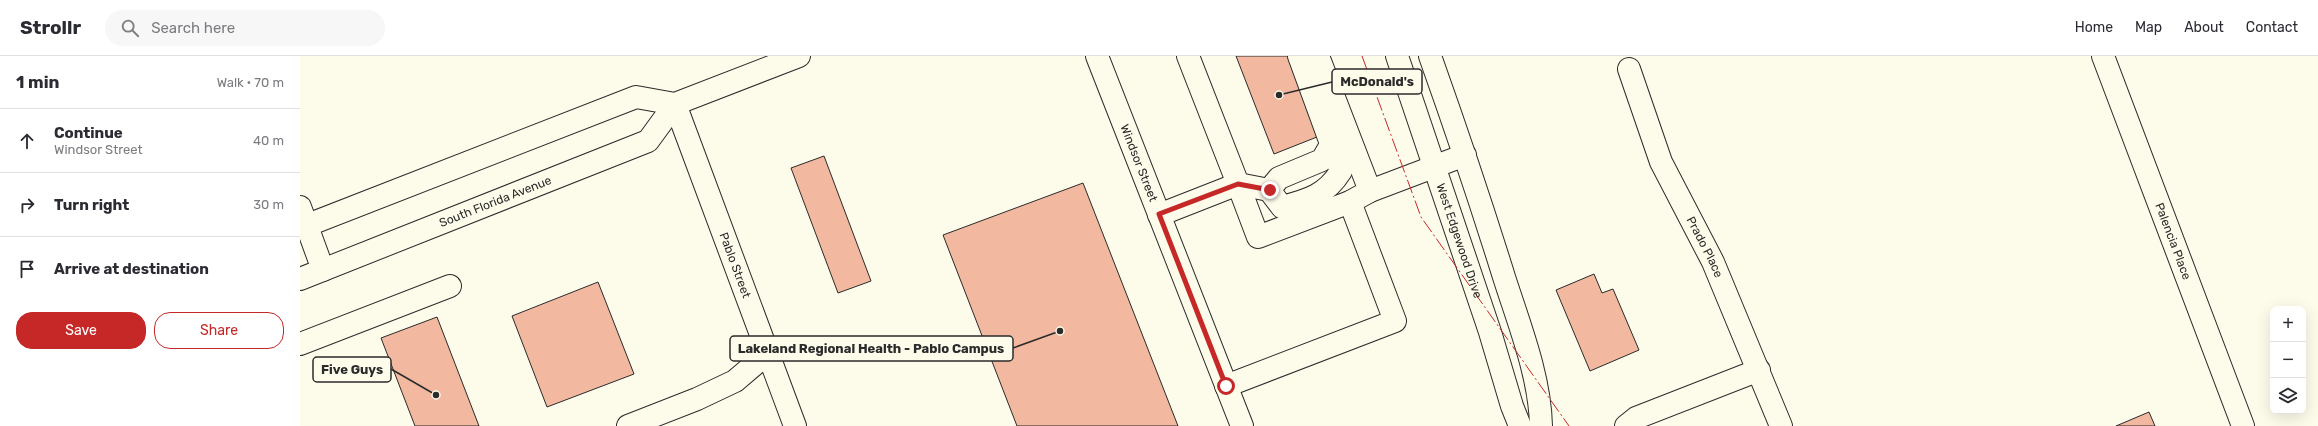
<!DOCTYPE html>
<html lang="en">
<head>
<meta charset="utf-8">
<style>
  :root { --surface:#fff; --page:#f7f7f7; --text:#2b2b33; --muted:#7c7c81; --line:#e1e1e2; --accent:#c62828 }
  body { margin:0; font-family:Rubik,sans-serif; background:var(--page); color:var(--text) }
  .controls { position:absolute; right:12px; bottom:12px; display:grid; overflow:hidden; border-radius:8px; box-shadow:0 4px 16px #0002 }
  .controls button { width:36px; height:36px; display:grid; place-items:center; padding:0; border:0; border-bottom:1px solid var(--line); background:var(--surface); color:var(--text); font:20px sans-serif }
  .stop { position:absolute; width:12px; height:12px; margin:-9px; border:3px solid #c62828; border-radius:50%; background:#fff }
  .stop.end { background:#c62828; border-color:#fff; box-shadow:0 1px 4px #0008 }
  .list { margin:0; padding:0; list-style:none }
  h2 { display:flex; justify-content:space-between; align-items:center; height:52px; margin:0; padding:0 16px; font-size:17px }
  h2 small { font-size:13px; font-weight:400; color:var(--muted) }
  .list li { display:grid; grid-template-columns:26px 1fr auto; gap:12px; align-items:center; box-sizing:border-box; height:64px; padding:0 16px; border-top:1px solid var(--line) }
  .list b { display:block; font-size:15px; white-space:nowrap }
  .list p { margin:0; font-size:13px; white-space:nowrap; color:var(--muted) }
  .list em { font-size:13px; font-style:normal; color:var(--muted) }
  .actions { display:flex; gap:8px; padding:12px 16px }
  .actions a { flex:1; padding:9px 0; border:1px solid var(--accent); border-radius:16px; text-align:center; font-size:14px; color:var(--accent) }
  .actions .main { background:var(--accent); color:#fff }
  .icon { flex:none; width:22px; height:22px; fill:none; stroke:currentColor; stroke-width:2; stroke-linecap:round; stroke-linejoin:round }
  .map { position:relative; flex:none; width:2018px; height:370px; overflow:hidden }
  header { display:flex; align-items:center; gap:24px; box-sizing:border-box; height:56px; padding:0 20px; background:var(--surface); border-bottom:1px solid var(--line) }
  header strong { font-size:19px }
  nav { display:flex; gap:22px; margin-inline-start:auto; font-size:14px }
  .search { width:280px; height:36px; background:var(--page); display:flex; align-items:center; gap:10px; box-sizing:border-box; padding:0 14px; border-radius:22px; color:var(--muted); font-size:15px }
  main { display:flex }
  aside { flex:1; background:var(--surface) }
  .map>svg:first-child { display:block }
  .building { fill:#f2b8a0; stroke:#2b2b2b }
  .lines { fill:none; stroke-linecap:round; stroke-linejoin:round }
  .minor-casing { stroke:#2b2b2b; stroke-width:24 }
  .major-casing { stroke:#2b2b2b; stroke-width:24 }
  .minor { stroke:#fdfbea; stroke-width:22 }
  .major { stroke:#fdfbea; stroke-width:22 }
  .power { stroke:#c62828; stroke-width:1; stroke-dasharray:14 3 2 3; stroke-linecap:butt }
  .route { stroke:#c62828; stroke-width:5 }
  .labels { text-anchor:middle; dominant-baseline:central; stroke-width:3; stroke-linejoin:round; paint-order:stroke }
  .street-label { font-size:12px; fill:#2b2b2b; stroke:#fdfbea }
  .leader { fill:none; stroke:#2b2b2b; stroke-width:1.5 }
  .callout-dot { fill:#2b2b2b; stroke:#fdfbea; stroke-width:1.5 }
  .callout { fill:#fdfbea; stroke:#2b2b2b; stroke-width:1.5 }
  .callout-label { font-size:13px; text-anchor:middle; font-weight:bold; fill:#2b2b2b }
</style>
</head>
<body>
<header>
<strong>Strollr</strong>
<div class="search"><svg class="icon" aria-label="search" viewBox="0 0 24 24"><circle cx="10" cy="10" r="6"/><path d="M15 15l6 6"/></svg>Search here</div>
<nav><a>Home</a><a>Map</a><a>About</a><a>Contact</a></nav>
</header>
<main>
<aside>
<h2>1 min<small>Walk · 70 m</small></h2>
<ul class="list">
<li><svg class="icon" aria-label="ahead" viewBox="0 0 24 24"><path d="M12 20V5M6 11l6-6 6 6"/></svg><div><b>Continue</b><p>Windsor Street</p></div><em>40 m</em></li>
<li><svg class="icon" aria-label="right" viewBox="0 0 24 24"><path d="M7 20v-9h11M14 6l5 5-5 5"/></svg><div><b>Turn right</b></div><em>30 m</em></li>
<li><svg class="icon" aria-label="arrive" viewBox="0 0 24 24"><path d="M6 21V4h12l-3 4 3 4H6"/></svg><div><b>Arrive at destination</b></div></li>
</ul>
<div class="actions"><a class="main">Save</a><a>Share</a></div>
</aside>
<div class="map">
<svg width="2018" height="370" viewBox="0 0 2018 370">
  <rect width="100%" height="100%" fill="#fdfbea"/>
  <g class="building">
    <path d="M936,0H992L1022,79L974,98Z"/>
    <path d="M524,100L571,225L538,237L491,112Z"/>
    <path d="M783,127L878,370H717L643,179Z"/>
    <path d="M1294,218L1302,237L1313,233L1339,294L1290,315L1256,234Z"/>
    <path d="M298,226L334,318L247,351L212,260Z"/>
    <path d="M137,261L179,370H115L81,282Z"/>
    <path d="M1849,356L1855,370H1816Z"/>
  </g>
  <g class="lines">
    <defs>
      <g id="minor">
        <path id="s1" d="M797,0L942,370"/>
        <path d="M888,0L938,128L969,134L979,122L1022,104L1032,87"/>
        <path d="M1018,0L1070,135"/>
        <path id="s2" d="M1097,0L1190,276L1212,350L1220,370"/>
        <path d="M1130,0C1156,73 1181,147 1204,221C1219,268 1240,320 1241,370"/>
        <path id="s3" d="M1803,0L1943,370"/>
        <path id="s4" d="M1329,13L1361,106L1413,206L1481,370"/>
        <path id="s5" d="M375,48L495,370"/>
        <path d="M969,134L982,151C1009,144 1026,139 1041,115L999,0"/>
        <path d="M0,151L23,214"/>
        <path d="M859,159L938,128L958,181L1050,146L1070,135L1165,99"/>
        <path d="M0,288L150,230"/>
        <path d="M926,330L1095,265L1050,146"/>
        <path d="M328,370L397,343L435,325L468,297"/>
        <path d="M1326,370L1336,362L1459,314"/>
      </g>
      <g id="major">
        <path d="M0,172L336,41L375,48L499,0"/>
        <path id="s6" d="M0,223L348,85L375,48"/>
      </g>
    </defs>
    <use href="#minor" class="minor-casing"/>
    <use href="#major" class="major-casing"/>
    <use href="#minor" class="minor"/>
    <use href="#major" class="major"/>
    <path class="power" d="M1062,0L1121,161L1269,370"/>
  </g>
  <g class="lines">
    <path class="route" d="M926,330L859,158L938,128L970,134"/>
  </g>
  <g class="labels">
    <g class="street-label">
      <text stroke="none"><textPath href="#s1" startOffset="115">Windsor Street</textPath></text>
      <text stroke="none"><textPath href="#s6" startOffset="210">South Florida Avenue</textPath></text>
      <text stroke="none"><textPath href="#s2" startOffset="195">West Edgewood Drive</textPath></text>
      <text stroke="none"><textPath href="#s3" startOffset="198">Palencia Place</textPath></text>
      <text stroke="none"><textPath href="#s4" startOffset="194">Prado Place</textPath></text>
      <text stroke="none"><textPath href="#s5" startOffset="172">Pablo Street</textPath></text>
    </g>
  </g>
  <path class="leader" d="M979 39L1032 26M760 275L713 292M136 339L91 313"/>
  <g class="callout-dot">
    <circle cx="979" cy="39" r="4"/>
    <circle cx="760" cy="275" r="4"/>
    <circle cx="136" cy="339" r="4"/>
  </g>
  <g class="callout">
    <rect x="1032" y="13" width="90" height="25" rx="4"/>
    <rect x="430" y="280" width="283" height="25" rx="4"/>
    <rect x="13" y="301" width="78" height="25" rx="4"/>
  </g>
  <g class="callout-label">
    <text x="1077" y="30">McDonald's</text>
    <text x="571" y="297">Lakeland Regional Health - Pablo Campus</text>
    <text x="52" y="318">Five Guys</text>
  </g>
</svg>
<div class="controls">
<button>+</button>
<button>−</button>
<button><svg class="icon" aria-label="layers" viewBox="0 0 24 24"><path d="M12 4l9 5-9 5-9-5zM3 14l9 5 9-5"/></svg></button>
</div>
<div class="stop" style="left:926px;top:330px"></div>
<div class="stop end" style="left:970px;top:134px"></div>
</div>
</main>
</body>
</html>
